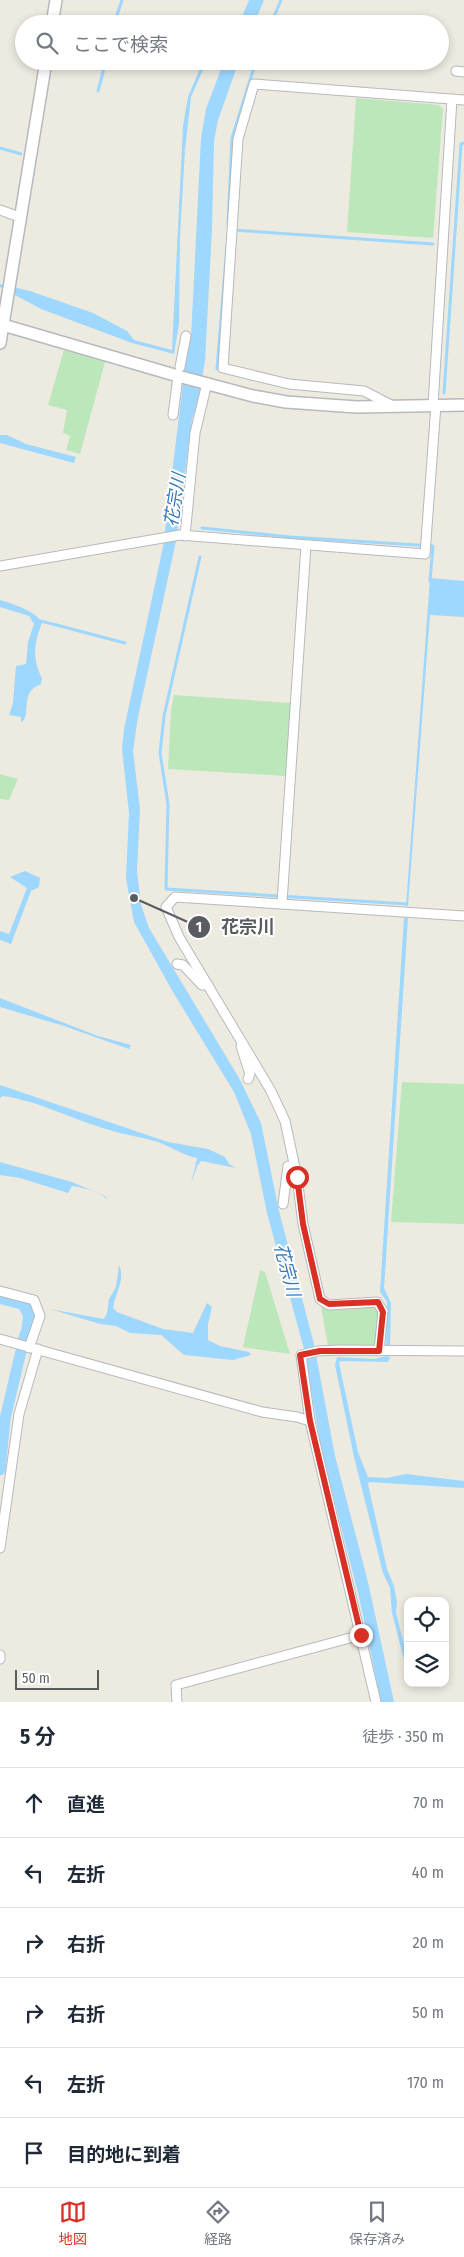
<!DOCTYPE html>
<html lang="ja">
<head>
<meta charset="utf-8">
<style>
  :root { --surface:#fff; --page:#f6f6f7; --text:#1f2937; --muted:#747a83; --line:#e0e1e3; --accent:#d93025 }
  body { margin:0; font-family:"Fira Sans Condensed","Noto Sans JP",sans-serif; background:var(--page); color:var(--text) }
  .controls { position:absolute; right:15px; bottom:15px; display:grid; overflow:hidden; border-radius:10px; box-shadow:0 2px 8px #0003 }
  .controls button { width:45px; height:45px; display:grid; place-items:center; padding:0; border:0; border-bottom:1px solid var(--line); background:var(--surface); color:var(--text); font:25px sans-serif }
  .scale { position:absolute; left:15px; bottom:12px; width:84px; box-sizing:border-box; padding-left:5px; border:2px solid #595d62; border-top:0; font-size:14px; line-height:18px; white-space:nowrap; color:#595d62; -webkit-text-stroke:4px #fff; paint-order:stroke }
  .stop { position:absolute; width:15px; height:15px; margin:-11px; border:4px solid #d93025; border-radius:50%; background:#fff }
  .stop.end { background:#d93025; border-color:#fff; box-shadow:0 1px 5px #0008 }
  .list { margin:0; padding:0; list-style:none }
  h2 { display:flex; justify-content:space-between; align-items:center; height:65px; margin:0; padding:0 20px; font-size:21px }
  h2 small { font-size:16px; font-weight:400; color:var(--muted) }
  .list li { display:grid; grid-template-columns:32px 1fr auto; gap:15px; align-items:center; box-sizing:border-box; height:70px; padding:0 20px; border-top:1px solid var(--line) }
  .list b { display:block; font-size:19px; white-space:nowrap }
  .list em { font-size:16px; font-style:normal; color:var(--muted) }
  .icon { flex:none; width:28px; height:28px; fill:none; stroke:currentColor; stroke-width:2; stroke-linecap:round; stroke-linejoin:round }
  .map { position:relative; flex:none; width:464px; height:1702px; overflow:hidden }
  .search { position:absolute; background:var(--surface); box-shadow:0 2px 8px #0003; left:15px; right:15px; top:15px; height:55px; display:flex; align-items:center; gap:12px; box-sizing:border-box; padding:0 18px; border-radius:28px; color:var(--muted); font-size:19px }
  .sheet { height:485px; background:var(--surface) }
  nav { display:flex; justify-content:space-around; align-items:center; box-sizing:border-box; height:70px; border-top:1px solid var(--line); background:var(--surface); font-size:14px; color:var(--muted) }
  nav a { display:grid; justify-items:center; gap:2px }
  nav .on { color:var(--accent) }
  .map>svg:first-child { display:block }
  .green { fill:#bce7bb }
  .water { fill:#9ed7ff }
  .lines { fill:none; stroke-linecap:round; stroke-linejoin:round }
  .stream { stroke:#9ed7ff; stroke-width:3 }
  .canal { stroke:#9ed7ff; stroke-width:11 }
  .minor-casing { stroke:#b6b9be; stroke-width:11 }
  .tertiary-casing { stroke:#b6b9be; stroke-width:14 }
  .minor { stroke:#fff; stroke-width:9 }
  .tertiary { stroke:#fff; stroke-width:11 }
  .route { stroke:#d93025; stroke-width:6 }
  .labels { text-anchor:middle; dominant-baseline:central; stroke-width:4; stroke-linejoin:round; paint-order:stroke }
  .water-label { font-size:18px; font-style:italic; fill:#3778b7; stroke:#fff }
  .leader { fill:none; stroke:#595d62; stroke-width:2 }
  .callout-dot { fill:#595d62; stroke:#fff; stroke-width:2 }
  .mark-label { font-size:15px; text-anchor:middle; font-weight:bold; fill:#fff }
  .callout-label { font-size:18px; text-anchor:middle; font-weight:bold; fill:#595d62; stroke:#fff; stroke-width:4; stroke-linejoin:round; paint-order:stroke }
</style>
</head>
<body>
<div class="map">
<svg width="464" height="1702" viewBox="0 0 464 1702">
  <rect width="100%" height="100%" fill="#edeae0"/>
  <g class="green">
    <path d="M356,98L439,105L443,109L433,238L347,232Z"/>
    <path d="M64,350L105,362L80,454L66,450L70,436L63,433L67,410L48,405Z"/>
    <path d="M174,695L291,703L286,776L168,769L171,710Z"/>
    <path d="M0,774L18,779L9,800L0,799Z"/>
    <path d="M402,1082L464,1084V1224L391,1222Z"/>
    <path d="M260,1270L265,1272L290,1354L243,1347Z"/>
    <path d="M320,1301L375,1305L379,1312L375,1346H328Z"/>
  </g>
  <g class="water">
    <path d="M249,0H264L254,24H239Z"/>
    <path d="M203,61H207L191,97L185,150L180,237L179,324L174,354L132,343L41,309L0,287V284L30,291L93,313L127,331L134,340L172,350L183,126L188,97Z"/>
    <path d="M224,61H239L218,120L214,141L212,229L205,361L198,403L192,419L176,541L138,717L133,751L140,809L137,871L141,905L149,928L239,1078L261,1123L279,1211L314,1344L335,1456L368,1582L394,1702H381L359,1597L321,1448L304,1349L267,1213L251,1134L234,1092L173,992L134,922L126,878L129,813L122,749L124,729L163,547L186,359L191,338L201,138L206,109Z"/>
    <path d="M0,435H7L26,444L76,457L74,463L0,443Z"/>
    <path d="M430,578L464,581V617L430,615L408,906H406Z"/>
    <path d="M0,600C11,603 38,612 42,623C34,643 32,659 42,678L41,684C18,693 33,713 21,723V717L9,715L13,703L16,666L26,664L28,642L34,624L29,616L0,607Z"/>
    <path d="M25,871L40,878L39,887L31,891L11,944L0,940V931L9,934L27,888L10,877Z"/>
    <path d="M404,918H408L384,1288L391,1303L390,1347H386L387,1302L380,1292Z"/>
    <path d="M0,998L98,1036L131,1045L129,1049L64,1026L0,1007Z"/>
    <path d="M0,1085L168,1142L208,1149L225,1157L229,1164L236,1168L201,1161L197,1166L191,1184L197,1158C183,1155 171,1147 158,1142C142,1137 125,1135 109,1130C74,1120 39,1101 3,1096L0,1098Z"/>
    <path d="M0,1162L72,1182L105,1196L110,1202C102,1192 85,1188 72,1186L68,1193L20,1178L0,1175Z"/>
    <path d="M119,1265C126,1280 115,1293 113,1308L117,1312L163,1329L193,1333L207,1303L212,1307L208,1324V1340L220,1346L249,1352L251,1355L233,1360L184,1355L161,1335L130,1333L116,1326L100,1324L50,1309L104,1319L107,1313L109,1299L116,1287Z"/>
    <path d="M0,1295L31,1304L36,1315L26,1343L20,1341L23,1316L19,1309L0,1304Z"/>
    <path d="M386,1356L390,1357L388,1362L341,1361L339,1363L358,1452L368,1477L387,1478L406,1474L464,1481V1488L369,1482L368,1484L387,1569L394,1586L397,1602L396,1613L408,1661V1675L392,1613L390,1588L383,1573L354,1457L335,1365L337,1357L375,1359Z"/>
  </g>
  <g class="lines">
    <g class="stream">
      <path d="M114,24L122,0"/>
      <path d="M271,24L281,0"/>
      <path d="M98,91L106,61"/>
      <path d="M0,148L21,154"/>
      <path d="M228,224L232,138L256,61"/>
      <path d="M233,230L433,244"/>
      <path d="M217,369L227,245"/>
      <path d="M444,393L461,144L464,143"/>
      <path d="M202,528L290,537L433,546L430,581"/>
      <path d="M200,557L164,716L160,753L168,804L166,889L407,904"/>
      <path d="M41,621L125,643"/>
    </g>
    <path class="canal" d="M0,1470L5,1419L25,1334"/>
    <defs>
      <g id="minor">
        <path d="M456,71L464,72"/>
        <path d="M0,210L14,215"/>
        <path d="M180,367L186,336"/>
        <path d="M433,405L452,99"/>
        <path d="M393,406L364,391L289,384L223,368L238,139L254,84L464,100"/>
        <path d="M173,415L178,376"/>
        <path d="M185,536L195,433L207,383"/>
        <path d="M0,566L180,535L425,554L436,405"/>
        <path d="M282,903L306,545"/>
        <path d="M177,964L183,965L202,985H208"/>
        <path d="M241,1046L250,1074L248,1079"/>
        <path d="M283,1204L288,1166"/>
        <path d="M0,1291L34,1300L40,1316L29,1348"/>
        <path d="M0,1339L262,1412L297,1417L310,1421"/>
        <path d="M379,1351L383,1311L377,1302L329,1305L320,1299L303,1224L297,1177L285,1121L271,1091L179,937L166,907L175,897L464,916"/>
        <path d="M0,1548L19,1414L38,1349"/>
        <path d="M0,1655V1659"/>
        <path d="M177,1702L176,1685L361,1635"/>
        <path d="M376,1702L310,1421L301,1355L318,1351L339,1350L464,1351"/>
      </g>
      <g id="tertiary">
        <path d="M52,24L56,0"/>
        <path d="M3,325L178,376L253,396L286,402L357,407L464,405"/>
        <path d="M0,343L46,61"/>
      </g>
    </defs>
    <use href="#minor" class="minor-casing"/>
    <use href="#tertiary" class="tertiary-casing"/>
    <use href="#minor" class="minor"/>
    <use href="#tertiary" class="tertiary"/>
  </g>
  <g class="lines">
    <path class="route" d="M297,1177L303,1224L320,1299L329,1304L378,1302L383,1312L379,1351H320L300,1355L310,1421L361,1635"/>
  </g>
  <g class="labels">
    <g class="water-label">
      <text transform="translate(175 500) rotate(-81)">花宗川</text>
      <text transform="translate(287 1270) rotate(75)">花宗川</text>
    </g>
  </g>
  <path class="leader" d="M134 898L199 927"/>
  <g class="callout-dot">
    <circle cx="134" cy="898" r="5"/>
    <circle cx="199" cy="927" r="12"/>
  </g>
  <g class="mark-label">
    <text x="199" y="932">1</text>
  </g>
  <g class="callout-label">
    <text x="248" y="933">花宗川</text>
  </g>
</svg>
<div class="controls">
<button><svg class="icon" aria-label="locate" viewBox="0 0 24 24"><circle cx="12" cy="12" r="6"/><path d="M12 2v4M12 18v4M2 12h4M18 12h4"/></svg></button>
<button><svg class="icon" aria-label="layers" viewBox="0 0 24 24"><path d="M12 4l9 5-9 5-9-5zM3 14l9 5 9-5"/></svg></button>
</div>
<div class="scale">50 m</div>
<div class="stop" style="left:297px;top:1177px"></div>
<div class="stop end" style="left:361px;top:1635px"></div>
<div class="search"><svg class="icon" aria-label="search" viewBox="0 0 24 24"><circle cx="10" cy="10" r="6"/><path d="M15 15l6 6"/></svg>ここで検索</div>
</div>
<section class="sheet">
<h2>5 分<small>徒歩 · 350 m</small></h2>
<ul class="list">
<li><svg class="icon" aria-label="ahead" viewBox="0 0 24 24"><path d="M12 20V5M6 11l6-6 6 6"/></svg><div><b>直進</b></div><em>70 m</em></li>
<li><svg class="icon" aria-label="left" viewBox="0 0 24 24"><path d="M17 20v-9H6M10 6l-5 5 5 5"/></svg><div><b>左折</b></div><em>40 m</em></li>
<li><svg class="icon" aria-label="right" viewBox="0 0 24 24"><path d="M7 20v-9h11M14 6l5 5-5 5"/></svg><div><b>右折</b></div><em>20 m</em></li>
<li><svg class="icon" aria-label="right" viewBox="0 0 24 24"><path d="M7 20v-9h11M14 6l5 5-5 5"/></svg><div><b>右折</b></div><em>50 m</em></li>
<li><svg class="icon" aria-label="left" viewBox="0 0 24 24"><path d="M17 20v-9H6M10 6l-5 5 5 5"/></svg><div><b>左折</b></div><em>170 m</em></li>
<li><svg class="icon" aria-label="arrive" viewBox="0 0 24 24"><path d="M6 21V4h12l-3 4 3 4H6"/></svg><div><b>目的地に到着</b></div></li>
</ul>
</section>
<nav>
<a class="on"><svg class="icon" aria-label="map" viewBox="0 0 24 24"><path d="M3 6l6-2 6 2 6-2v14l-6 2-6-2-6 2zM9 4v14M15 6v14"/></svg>地図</a>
<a><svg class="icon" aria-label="directions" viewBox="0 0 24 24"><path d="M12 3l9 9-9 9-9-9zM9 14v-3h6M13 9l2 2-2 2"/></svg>経路</a>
<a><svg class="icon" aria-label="saved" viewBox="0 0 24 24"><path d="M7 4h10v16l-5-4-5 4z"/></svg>保存済み</a>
</nav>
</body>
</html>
